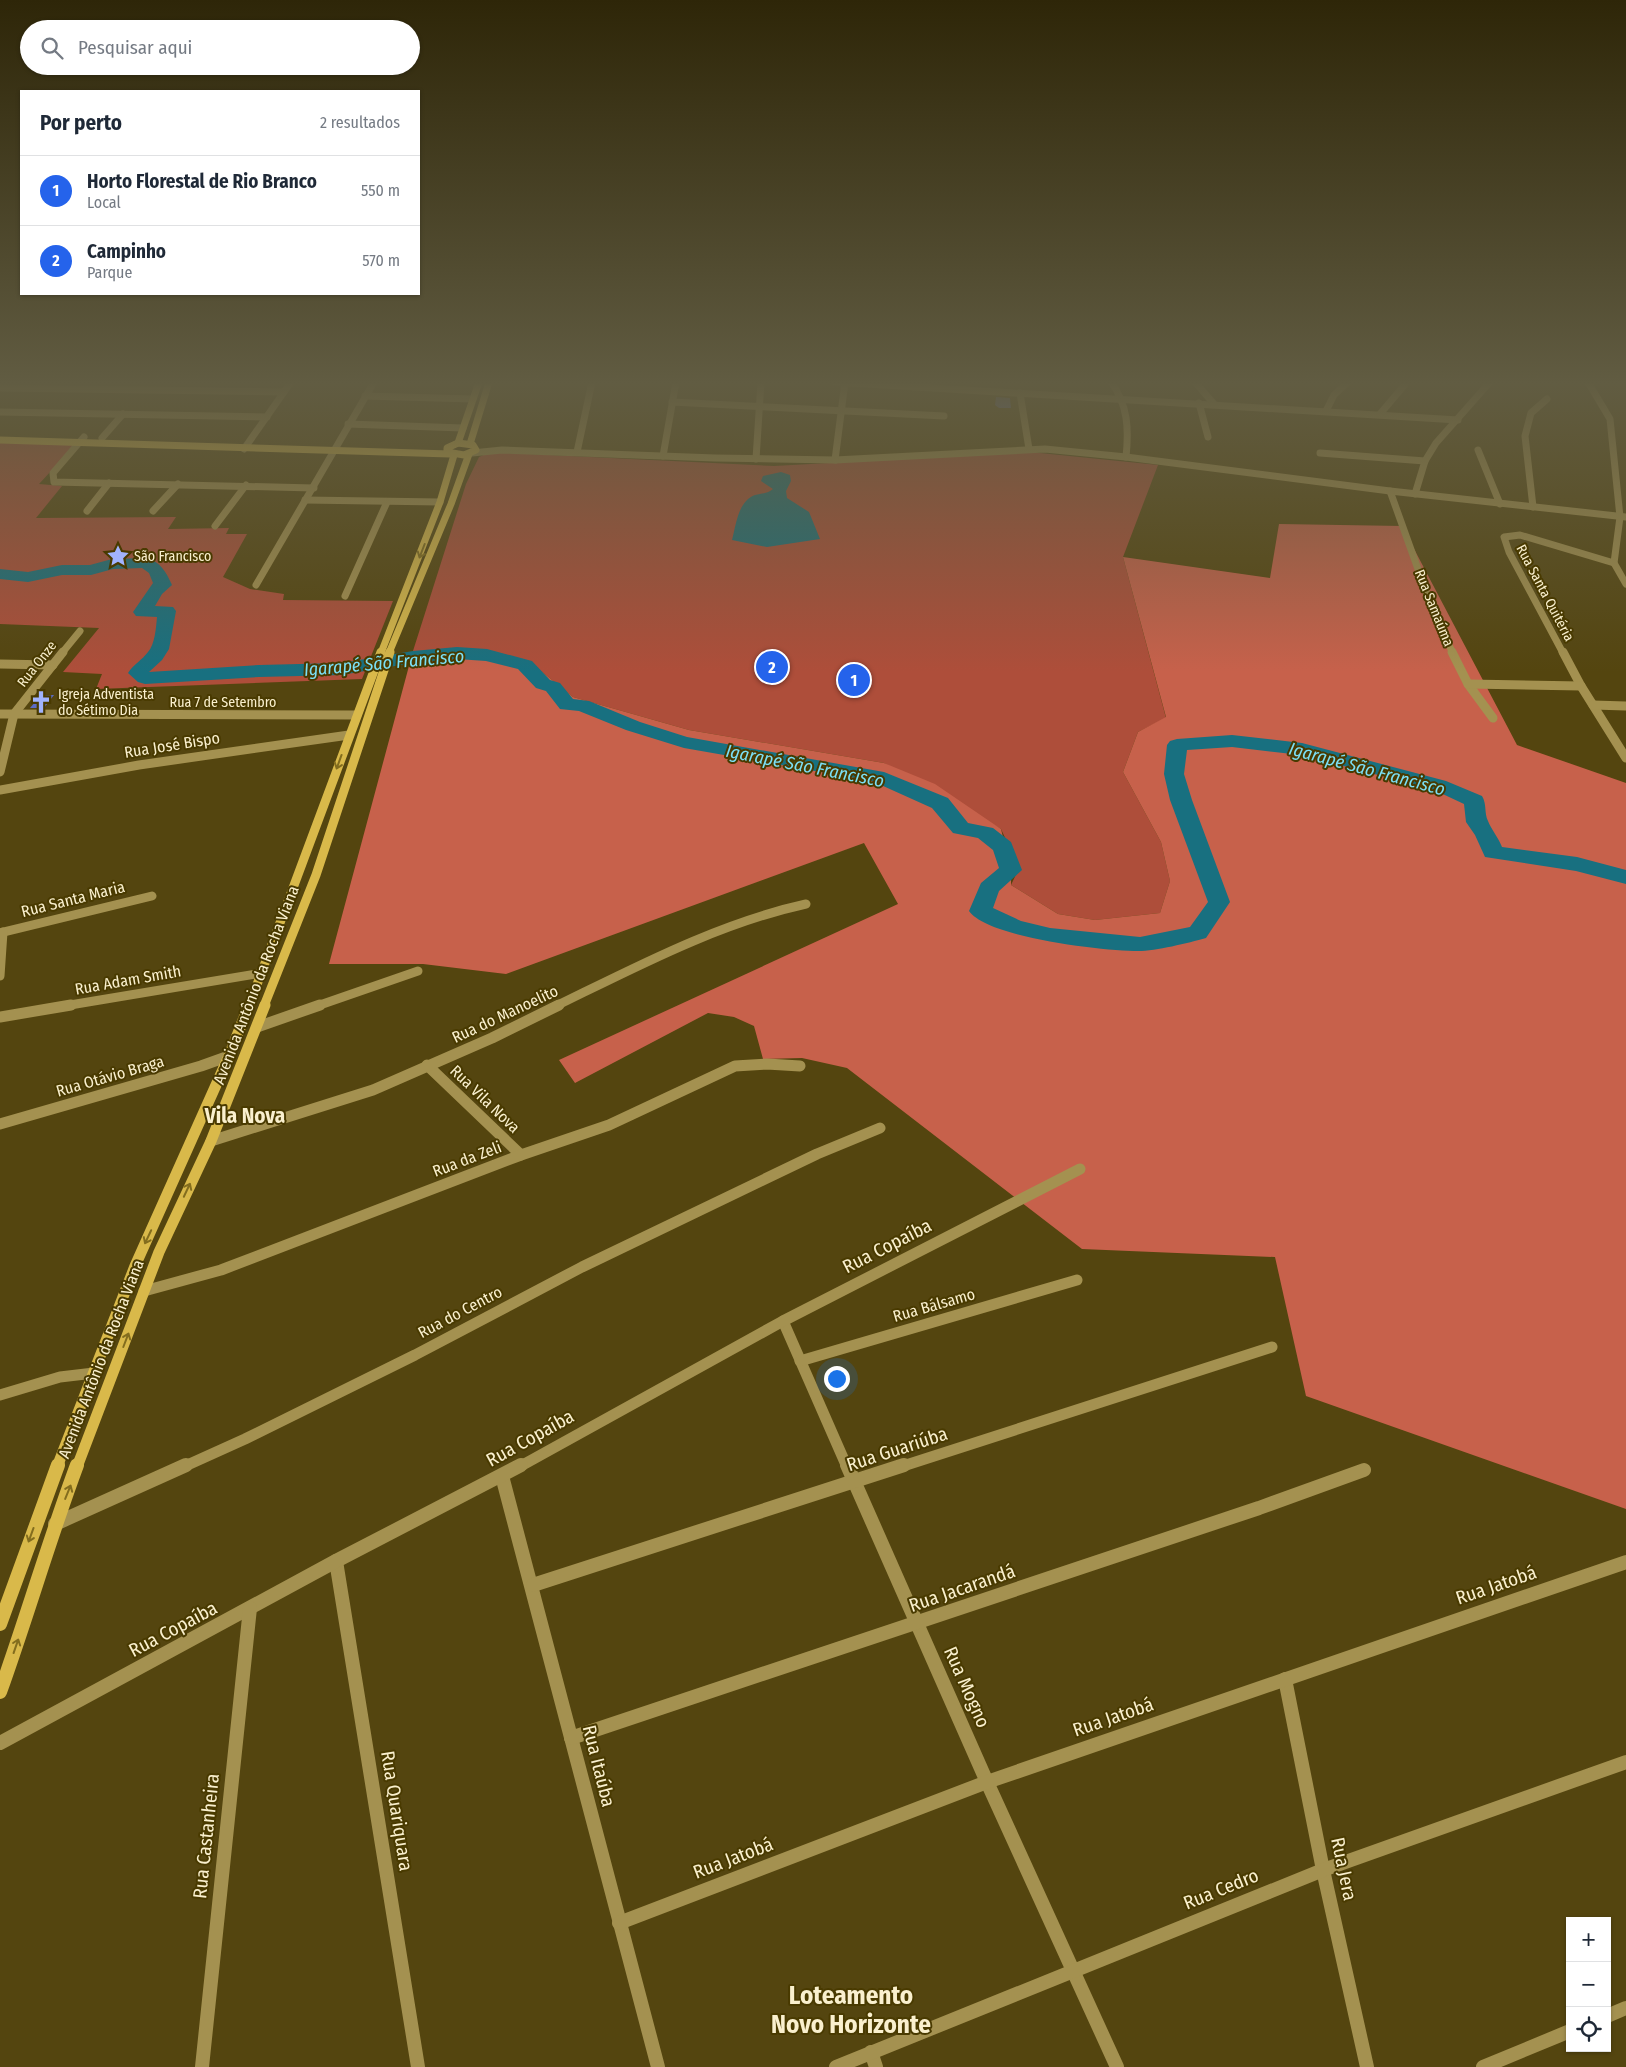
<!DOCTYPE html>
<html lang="pt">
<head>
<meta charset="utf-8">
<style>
  :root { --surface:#fff; --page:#f6f6f7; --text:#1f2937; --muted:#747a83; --line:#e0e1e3; --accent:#2563eb }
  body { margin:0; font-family:"Fira Sans Condensed",sans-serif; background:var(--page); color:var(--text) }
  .controls { position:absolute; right:15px; bottom:15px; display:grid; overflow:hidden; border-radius:0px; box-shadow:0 1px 4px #0004 }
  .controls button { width:45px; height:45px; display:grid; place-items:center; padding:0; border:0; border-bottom:1px solid var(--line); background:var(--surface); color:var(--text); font:25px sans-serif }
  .you { position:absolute; left:836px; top:1378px; width:18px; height:18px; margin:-12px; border:4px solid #fff; border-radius:50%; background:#1a73e8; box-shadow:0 0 0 8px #1a73e833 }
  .badge { display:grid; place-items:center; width:32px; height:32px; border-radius:50%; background:var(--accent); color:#fff; font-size:16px; font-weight:700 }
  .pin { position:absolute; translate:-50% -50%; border:2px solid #fff; box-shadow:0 1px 5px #0006 }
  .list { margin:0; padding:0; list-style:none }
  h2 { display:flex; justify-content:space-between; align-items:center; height:65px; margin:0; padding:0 20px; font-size:21px }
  h2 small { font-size:16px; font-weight:400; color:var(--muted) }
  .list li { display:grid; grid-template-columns:32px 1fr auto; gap:15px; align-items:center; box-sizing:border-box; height:70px; padding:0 20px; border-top:1px solid var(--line) }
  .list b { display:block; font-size:19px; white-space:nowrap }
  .list p { margin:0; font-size:16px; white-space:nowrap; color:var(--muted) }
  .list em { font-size:16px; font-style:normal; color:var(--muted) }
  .icon { flex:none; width:28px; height:28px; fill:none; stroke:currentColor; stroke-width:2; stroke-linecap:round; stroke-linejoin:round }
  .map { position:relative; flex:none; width:1626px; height:2067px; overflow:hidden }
  .search { position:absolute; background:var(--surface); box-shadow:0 1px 4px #0004; left:20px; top:20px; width:400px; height:55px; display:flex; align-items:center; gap:12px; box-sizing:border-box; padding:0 18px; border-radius:28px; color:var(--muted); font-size:19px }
  .panel { position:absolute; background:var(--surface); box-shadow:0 1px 4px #0004; left:20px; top:90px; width:400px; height:205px; border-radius:0px }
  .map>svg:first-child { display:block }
  .green { fill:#ae4e3a }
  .forest { fill:#c7614b }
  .water { fill:#187080 }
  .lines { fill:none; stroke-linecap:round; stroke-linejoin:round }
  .river { fill:#187080; fill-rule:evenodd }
  .building { fill:#5c6cc4 }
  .street-far3 { stroke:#a49150; stroke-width:7 }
  .street-far2 { stroke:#a49150; stroke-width:9 }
  .street-far1 { stroke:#a49150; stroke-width:11 }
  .street { stroke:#a49150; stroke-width:14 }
  .secondary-far3 { stroke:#d9b94a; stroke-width:7 }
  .secondary-far2 { stroke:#d9b94a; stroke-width:9 }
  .secondary-far1 { stroke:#d9b94a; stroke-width:11 }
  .secondary { stroke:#d9b94a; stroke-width:14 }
  .oneway { stroke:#836d1e }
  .labels { text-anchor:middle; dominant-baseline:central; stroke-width:4; stroke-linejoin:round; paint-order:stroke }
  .far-poi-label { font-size:14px; fill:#faf0ce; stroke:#493a00; text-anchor:start }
  .far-street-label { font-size:14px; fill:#faf0ce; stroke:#493a00 }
  .street-label { font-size:16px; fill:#faf0ce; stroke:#493a00 }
  .water-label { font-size:18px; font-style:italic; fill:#7be0f6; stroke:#493a00 }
  .near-street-label { font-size:19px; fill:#faf0ce; stroke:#493a00 }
  .district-label { font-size:21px; font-weight:bold; fill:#faf0ce; stroke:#493a00 }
  .near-district-label { font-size:25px; font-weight:bold; fill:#faf0ce; stroke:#493a00 }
</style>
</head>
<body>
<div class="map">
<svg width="1626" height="2067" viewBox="0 0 1626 2067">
  <rect width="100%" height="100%" fill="#54450f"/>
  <g class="green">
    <path d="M0,443L75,445L39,484L62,486L36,518L176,517L168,529L229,528L226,534H247L223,577L250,589L284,594L283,600L393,601L362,679L96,689L102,674L63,672L99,628L0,624Z"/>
    <path d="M490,452L774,466L1030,452L1158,465L1123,557L1166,718L1138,732L1123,772L1161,842L1170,881L1160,913L1095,920L1058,914L1011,885L1019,868L1001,829L884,763L689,730L573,697L530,662L489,652L413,651L466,484L479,457Z"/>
  </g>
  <path class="forest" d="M1279,524L1402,526L1517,745L1626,783V1509L1306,1396L1275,1257L1082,1249L847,1068L802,1058L763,1059L754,1026L734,1017L708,1013L575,1083L559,1060L898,904L864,843L506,974L423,964H329L413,651L489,652L530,662L573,697L689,730L884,763L935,784L1001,829L1011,870V885L1058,914L1095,920L1160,913L1170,881L1161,842L1123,772L1138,732L1166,717L1123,557L1270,578Z"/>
  <path class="water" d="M781,472L790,475L791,481L786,491L787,498L809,512L820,539L767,547L732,540C736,525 738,501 755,495C763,493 767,494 773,489L761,481L763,476Z"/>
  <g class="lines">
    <path class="river" d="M146,558C161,562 166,572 172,585L162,594L155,606L173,607L176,611L169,649L162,660L149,672L259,665L341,663L413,651L457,647L487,649L532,661L550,680L560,683L573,699L589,701L640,722L687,737L884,772L948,798L968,823L993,828L1011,842L1022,870L999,891L993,908L1021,921L1050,928L1140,937L1190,927L1208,902L1170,800L1164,774L1167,745L1170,741L1177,739L1232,735L1302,743L1446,781L1482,796C1487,804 1484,813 1488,821C1491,829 1498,837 1502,847L1577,857L1626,870V884L1576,871L1485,857L1475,835L1466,822L1464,804L1432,789L1301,755L1232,747L1187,750L1184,774L1192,800L1230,902L1206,938C1188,943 1156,951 1138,951C1105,951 988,938 969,911L981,883L999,868L993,850L978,838L953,833L932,808L872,781L684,748L626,730L579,711L560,709L546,691L536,688L518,669L486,661L457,659L413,663L341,675L259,677L145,684L138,682L128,673C134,664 142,660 148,652C155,644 156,628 157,617L136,616L133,612L153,583L149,573L142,568L113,569L91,575H62L28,582L0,579V569L28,572L62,565H90L112,559Z"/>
  </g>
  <g class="building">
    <path d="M996,397L1010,398L1011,408H999L995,405Z"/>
    <path d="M41,695H54L44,708H30Z"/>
  </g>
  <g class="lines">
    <g class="street-far3">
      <path d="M835,382L1458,420"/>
      <path d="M1111,382C1128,405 1129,429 1126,457"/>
      <path d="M1195,382L1214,404"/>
      <path d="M1588,382L1610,419L1620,517L1614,563L1626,584"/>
      <path d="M0,388L284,392"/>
      <path d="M1020,393L1029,449"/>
      <path d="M365,396L473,399"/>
      <path d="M672,402L944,416"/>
      <path d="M1199,403L1208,437"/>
      <path d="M1326,411L1334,395L1348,382"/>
      <path d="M0,412L267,417"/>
      <path d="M1380,414L1407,382"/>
      <path d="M348,424L463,428"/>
      <path d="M84,437L53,473L54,482L314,488"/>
      <path d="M102,438L123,414"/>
      <path d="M244,449L291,382"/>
      <path d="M1478,450L1500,504"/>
      <path d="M577,452L592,382"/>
      <path d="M472,453L502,450L715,458L835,460L1045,449L1126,457L1390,491L1626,517"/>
      <path d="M1320,453L1425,461"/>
      <path d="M663,456L676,382"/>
      <path d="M756,459L761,382"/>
      <path d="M835,460L845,382"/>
      <path d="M1390,491L1437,622L1453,653"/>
      <path d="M1415,494L1425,461L1436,443L1490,382"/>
      <path d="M305,500L440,502"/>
      <path d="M1533,507L1525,436L1531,413L1547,399"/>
      <path d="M87,511L109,483"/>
      <path d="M153,511L178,484"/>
      <path d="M215,526L246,485"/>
      <path d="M256,585L374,382"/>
      <path d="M345,596L387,502"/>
      <path d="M62,653L80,631"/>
      <path d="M1563,653L1509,552L1504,537L1520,535L1614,563"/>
    </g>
    <g class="street-far2">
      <path d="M1452,652L1468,684L1493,718"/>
      <path d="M1563,652L1581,686L1626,758"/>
      <path d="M0,664L53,665"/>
      <path d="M1468,684L1581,686"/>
      <path d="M1593,705L1626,706"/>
      <path d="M0,714L357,715"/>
      <path d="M0,772L14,714L63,652"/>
      <path d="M0,790L139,765L349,735"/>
      <path d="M0,933L152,896"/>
      <path d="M0,976L3,932"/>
      <path d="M64,1006L262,973"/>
      <path d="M317,1006L418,971"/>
      <path d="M556,1006C636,967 719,923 806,904"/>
    </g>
    <g class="street-far1">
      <path d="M0,1017L71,1005"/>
      <path d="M257,1027L320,1005"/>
      <path d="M427,1065L521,1155"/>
      <path d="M0,1124L201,1066L229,1056"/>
      <path d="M211,1141L373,1090L492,1038L559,1005"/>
      <path d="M144,1291L221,1270L521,1155L609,1125L735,1066L767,1064L800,1066"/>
      <path d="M783,1321L847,1467"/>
      <path d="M800,1361L1077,1280"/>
      <path d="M0,1395L60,1377L94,1373"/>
      <path d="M183,1467L245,1439L415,1355L582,1267L817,1154L880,1128"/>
      <path d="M519,1467L783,1321L1080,1169"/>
      <path d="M900,1467L1272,1347"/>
    </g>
    <g class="street">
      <path d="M847,1465L987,1782L1117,2067"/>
      <path d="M502,1476L658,2067"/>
      <path d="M55,1524L186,1465"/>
      <path d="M336,1561L418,2067"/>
      <path d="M533,1585L904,1465"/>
      <path d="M1285,1679L1323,1870L1367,2067"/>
      <path d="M571,1738L1259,1508L1364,1470"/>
      <path d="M0,1743L336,1561L521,1465"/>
      <path d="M619,1923L987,1782L1626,1562"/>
      <path d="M1607,2016L1626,2008"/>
      <path d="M871,2052L876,2067"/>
      <path d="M202,2067L250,1608"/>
      <path d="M836,2067L1323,1870L1626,1762"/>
      <path d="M1483,2067L1570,2031"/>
    </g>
    <g class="secondary-far3">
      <path d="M0,440L450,454"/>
      <path d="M458,443L473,445L476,450L464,455L447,452V448Z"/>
      <path d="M458,443L479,382"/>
      <path d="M470,444L489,382"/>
      <path d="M381,653L440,502L454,455"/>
      <path d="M389,653L451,504L469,454"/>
    </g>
    <g class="secondary-far2">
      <path d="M249,1006L381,652"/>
      <path d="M264,1006L316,875L390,652"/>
    </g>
    <g class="secondary-far1">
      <path d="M57,1467L135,1266L229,1056L249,1005"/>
      <path d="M77,1467L159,1252L211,1141L265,1005"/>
    </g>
    <g class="secondary">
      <path d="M0,1624L58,1465"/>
      <path d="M0,1692C27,1617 49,1540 77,1465"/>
    </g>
  </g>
  <defs><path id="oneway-shaft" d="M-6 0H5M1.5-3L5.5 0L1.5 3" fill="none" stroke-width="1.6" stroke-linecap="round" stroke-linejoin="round" transform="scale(1.25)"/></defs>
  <g class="oneway">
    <use href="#oneway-shaft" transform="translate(422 551) rotate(111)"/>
    <use href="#oneway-shaft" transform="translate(339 762) rotate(110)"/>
    <use href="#oneway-shaft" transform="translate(187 1190) rotate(-65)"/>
    <use href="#oneway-shaft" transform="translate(148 1237) rotate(115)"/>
    <use href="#oneway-shaft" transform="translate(126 1340) rotate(-69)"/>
    <use href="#oneway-shaft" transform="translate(68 1492) rotate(-68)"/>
    <use href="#oneway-shaft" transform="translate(31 1535) rotate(110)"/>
    <use href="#oneway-shaft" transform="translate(16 1646) rotate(-71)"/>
  </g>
  <linearGradient id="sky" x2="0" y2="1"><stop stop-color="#2e2608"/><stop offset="0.57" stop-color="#615c42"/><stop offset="1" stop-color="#615c42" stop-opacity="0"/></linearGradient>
  <rect width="1626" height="672" fill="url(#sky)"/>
  <defs>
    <symbol id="sight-bare" viewBox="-9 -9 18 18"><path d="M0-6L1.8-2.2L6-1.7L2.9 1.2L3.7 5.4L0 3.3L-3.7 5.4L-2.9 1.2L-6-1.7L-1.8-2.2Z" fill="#a1b3fd" stroke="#493a00" stroke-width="2.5" paint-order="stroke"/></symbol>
    <symbol id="church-bare" viewBox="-9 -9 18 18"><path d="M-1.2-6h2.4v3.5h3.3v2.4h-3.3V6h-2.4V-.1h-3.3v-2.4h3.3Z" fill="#a1b3fd" stroke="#493a00" stroke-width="2.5" paint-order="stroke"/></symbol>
  </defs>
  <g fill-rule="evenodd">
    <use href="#sight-bare" x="102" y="540" width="32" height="32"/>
    <use href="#church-bare" x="25" y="686" width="32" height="32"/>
  </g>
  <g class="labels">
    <g class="far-poi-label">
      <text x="134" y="556">São Francisco</text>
      <text x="58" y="694">Igreja Adventista<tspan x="58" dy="16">do Sétimo Dia</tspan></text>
    </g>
    <g class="far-street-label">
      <text transform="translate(1545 593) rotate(62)">Rua Santa Quitéria</text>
      <text transform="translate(1434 608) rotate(68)">Rua Samaúma</text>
      <text transform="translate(37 664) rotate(-52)">Rua Onze</text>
      <text x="223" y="702">Rua 7 de Setembro</text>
    </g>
    <g class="street-label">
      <text transform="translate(172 745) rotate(-9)">Rua José Bispo</text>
      <text transform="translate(73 899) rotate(-14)">Rua Santa Maria</text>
      <text transform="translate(128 980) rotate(-10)">Rua Adam Smith</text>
      <text transform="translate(256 985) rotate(-69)">Avenida Antônio da Rocha Viana</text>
      <text transform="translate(505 1014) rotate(-25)">Rua do Manoelito</text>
      <text transform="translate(110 1076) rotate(-16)">Rua Otávio Braga</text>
      <text transform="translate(485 1099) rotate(44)">Rua Vila Nova</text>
      <text transform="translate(467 1159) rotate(-21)">Rua da Zeli</text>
      <text transform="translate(934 1305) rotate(-16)">Rua Bálsamo</text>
      <text transform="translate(460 1312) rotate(-28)">Rua do Centro</text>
      <text transform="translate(101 1359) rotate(-69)">Avenida Antônio da Rocha Viana</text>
    </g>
    <g class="water-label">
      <text transform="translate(384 663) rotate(-5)">Igarapé São Francisco</text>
      <text transform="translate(805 766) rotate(11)">Igarapé São Francisco</text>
      <text transform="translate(1367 769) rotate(15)">Igarapé São Francisco</text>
    </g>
    <g class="near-street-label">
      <text transform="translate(887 1246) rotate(-27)">Rua Copaíba</text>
      <text transform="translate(530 1438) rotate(-29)">Rua Copaíba</text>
      <text transform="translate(897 1449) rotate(-18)">Rua Guariúba</text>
      <text transform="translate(1496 1585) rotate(-19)">Rua Jatobá</text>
      <text transform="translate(962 1588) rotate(-19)">Rua Jacarandá</text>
      <text transform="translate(173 1629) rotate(-28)">Rua Copaíba</text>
      <text transform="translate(967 1687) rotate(66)">Rua Mogno</text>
      <text transform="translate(1113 1717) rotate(-19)">Rua Jatobá</text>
      <text transform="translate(599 1766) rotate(76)">Rua Itaúba</text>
      <text transform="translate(397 1811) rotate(81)">Rua Quariquara</text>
      <text transform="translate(206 1836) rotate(-84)">Rua Castanheira</text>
      <text transform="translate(733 1858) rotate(-21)">Rua Jatobá</text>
      <text transform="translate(1344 1869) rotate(78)">Rua Jera</text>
      <text transform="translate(1221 1889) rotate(-22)">Rua Cedro</text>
    </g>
    <g class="district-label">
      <text x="245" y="1116">Vila Nova</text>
    </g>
    <g class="near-district-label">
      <text x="851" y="1996">Loteamento<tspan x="851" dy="29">Novo Horizonte</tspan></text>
    </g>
  </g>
</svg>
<div class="controls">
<button>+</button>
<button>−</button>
<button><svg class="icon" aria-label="locate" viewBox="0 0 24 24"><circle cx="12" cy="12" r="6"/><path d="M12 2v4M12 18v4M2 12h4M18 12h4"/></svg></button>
</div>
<div class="you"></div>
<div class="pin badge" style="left:854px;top:680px">1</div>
<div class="pin badge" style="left:772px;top:667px">2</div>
<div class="search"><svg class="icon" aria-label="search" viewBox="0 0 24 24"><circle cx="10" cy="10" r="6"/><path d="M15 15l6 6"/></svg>Pesquisar aqui</div>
<section class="panel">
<h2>Por perto<small>2 resultados</small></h2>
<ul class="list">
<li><span class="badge">1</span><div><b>Horto Florestal de Rio Branco</b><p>Local</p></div><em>550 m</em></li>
<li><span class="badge">2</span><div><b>Campinho</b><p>Parque</p></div><em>570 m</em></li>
</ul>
</section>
</div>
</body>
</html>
